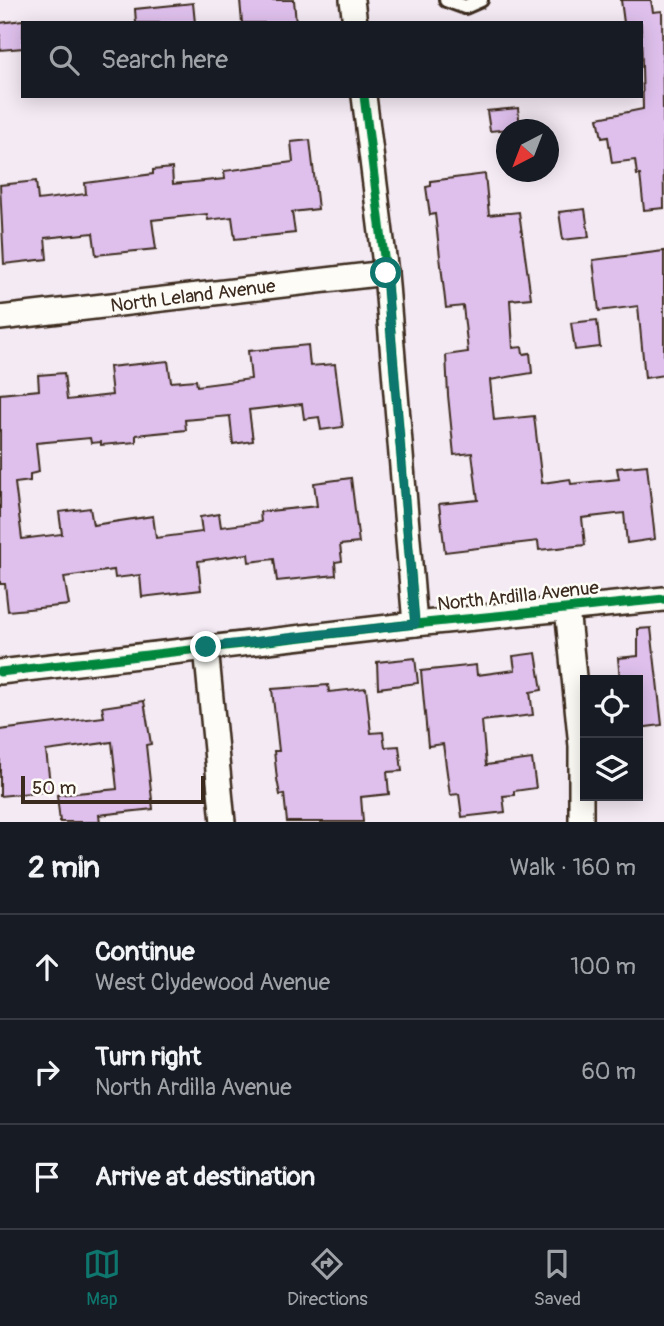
<!DOCTYPE html>
<html lang="en">
<head>
<meta charset="utf-8">
<style>
  :root { --surface:#171b24; --page:#20242c; --text:#f1f3f6; --muted:#9ea1a6; --line:#363941; --accent:#0f766e }
  body { margin:0; font-family:Pangolin,sans-serif; background:var(--page); color:var(--text) }
  .controls { position:absolute; right:21px; bottom:21px; display:grid; overflow:hidden; border-radius:0px; box-shadow:0 4px 18px #0003 }
  .controls button { width:63px; height:63px; display:grid; place-items:center; padding:0; border:0; border-bottom:2px solid var(--line); background:var(--surface); color:var(--text); font:35px sans-serif }
  .compass { position:absolute; left:496px; top:119px; width:63px; height:63px; border-radius:50%; background:var(--surface); box-shadow:0 4px 18px #0003; rotate:222deg }
  .scale { position:absolute; left:21px; bottom:18px; width:184px; box-sizing:border-box; padding-left:7px; border:4px solid #3b2a1e; border-top:0; font-size:19px; line-height:24px; white-space:nowrap; color:#3b2a1e; -webkit-text-stroke:5px #fdfcf7; paint-order:stroke }
  .stop { position:absolute; width:21px; height:21px; margin:-16px; border:5px solid #0f766e; border-radius:50%; background:#fff }
  .stop.end { background:#0f766e; border-color:#fff; box-shadow:0 2px 7px #0008 }
  .list { margin:0; padding:0; list-style:none }
  h2 { display:flex; justify-content:space-between; align-items:center; height:91px; margin:0; padding:0 28px; font-size:30px }
  h2 small { font-size:23px; font-weight:400; color:var(--muted) }
  .list li { display:grid; grid-template-columns:46px 1fr auto; gap:21px; align-items:center; box-sizing:border-box; height:105px; padding:0 28px; border-top:2px solid var(--line) }
  .list b { display:block; font-size:26px; white-space:nowrap }
  .list p { margin:0; font-size:23px; white-space:nowrap; color:var(--muted) }
  .list em { font-size:23px; font-style:normal; color:var(--muted) }
  .icon { flex:none; width:38px; height:38px; fill:none; stroke:currentColor; stroke-width:2; stroke-linecap:round; stroke-linejoin:round }
  .map { position:relative; flex:none; width:664px; height:822px; overflow:hidden }
  .search { position:absolute; background:var(--surface); box-shadow:0 4px 18px #0003; left:21px; right:21px; top:21px; height:77px; display:flex; align-items:center; gap:18px; box-sizing:border-box; padding:0 24px; border-radius:0px; color:var(--muted); font-size:26px }
  .sheet { height:406px; background:var(--surface) }
  nav { display:flex; justify-content:space-around; align-items:center; box-sizing:border-box; height:98px; border-top:2px solid var(--line); background:var(--surface); font-size:19px; color:var(--muted) }
  nav a { display:grid; justify-items:center; gap:4px }
  nav .on { color:var(--accent) }
  .map>svg:first-child { display:block }
  .building { fill:#dfc0ed; stroke:#3b2a1e; stroke-width:2 }
  .lines { fill:none; stroke-linecap:round; stroke-linejoin:round }
  .service-casing { stroke:#3b2a1e; stroke-width:18 }
  .minor-casing { stroke:#3b2a1e; stroke-width:28 }
  .service { stroke:#fdfcf7; stroke-width:12 }
  .minor { stroke:#fdfcf7; stroke-width:23 }
  .cycleway-casing { stroke:#fdfcf7; stroke-width:13 }
  .cycleway { stroke:#00873e; stroke-width:9 }
  .route { stroke:#0f766e; stroke-width:9 }
  .labels { text-anchor:middle; dominant-baseline:central; stroke-width:5; stroke-linejoin:round; paint-order:stroke }
  .street-label { font-size:19px; fill:#3b2a1e; stroke:#fdfcf7 }
</style>
</head>
<body>
<div class="map">
<svg width="664" height="822" viewBox="0 0 664 822">
  <rect width="100%" height="100%" fill="#f4eaf4"/>
  <filter id="ink" filterUnits="userSpaceOnUse"><feTurbulence type="fractalNoise" baseFrequency=".0143" numOctaves="2"/><feDisplacementMap in="SourceGraphic" scale="14" xChannelSelector="R" yChannelSelector="G"/><feConvolveMatrix kernelMatrix="1 2 1 2 8 2 1 2 1" color-interpolation-filters="sRGB"/></filter>
  <g filter="url(#ink)">
    <g class="building">
      <path d="M240,0H294L296,23H242Z"/>
      <path d="M621,0H651L653,12L662,11L664,208L644,210L640,175H637L635,160L612,163L608,137L602,138L598,118L643,109L641,23H624Z"/>
      <path d="M193,3L195,23H136L135,9Z"/>
      <path d="M23,20V48L0,50V23Z"/>
      <path d="M518,108L520,128L490,131L487,111Z"/>
      <path d="M310,140L318,209L292,212L295,233L235,239L232,217L208,220L207,214L152,220L156,249L96,255L93,233L45,238L47,259L4,264L0,185L36,181L38,200L86,194L85,183L153,174V170L172,168L173,184L225,179L224,171L293,162L291,142Z"/>
      <path d="M485,174L489,215L519,212L531,298L510,300L513,348L522,347L523,354L530,353L532,373L490,380L494,420L534,416L542,483L570,479L571,484L619,479L617,468L647,465L655,539L627,543L624,513L582,518L585,545L539,550L538,541L445,552L439,504L478,500L472,453L454,455L448,395L446,355L468,352L463,306L446,308L435,214L430,215L426,187L431,186V181Z"/>
      <path d="M585,209L589,237L563,240L559,212Z"/>
      <path d="M664,251V375L645,378L638,306L599,311L593,260Z"/>
      <path d="M597,320L600,347L575,350L571,323Z"/>
      <path d="M308,345L310,366L335,364L343,427L321,430L319,417L304,419L302,404L249,410L253,441L233,444L230,416L185,420L186,430L136,435V442L101,445V442L91,443L90,438L36,443L39,472L30,474V481L15,483L22,539L62,534L59,512L90,508L93,525L153,516L156,538L202,532L200,517L219,514L221,527L261,522L260,512L317,506L314,483L351,478L359,543L340,545L342,561L335,562L336,575L277,581L274,559L249,562L248,554L198,561L201,590L142,597L140,575L115,578L114,570L64,577L69,605L8,611L5,584H0V394L39,390L38,375L64,373L67,400L112,395L109,367L168,361L171,382L196,380L197,386L251,379L248,351Z"/>
      <path d="M651,628L662,725L638,728V680H620L618,658L638,656V629Z"/>
      <path d="M536,653L542,690L530,692L533,715L482,721L486,765L532,759L536,788L514,791V795L503,796L505,812L462,817L459,794L450,795L443,744L428,746L421,671L476,665L477,675L515,670L513,656Z"/>
      <path d="M415,658L418,683L378,688L377,662Z"/>
      <path d="M328,685L329,692L366,688L371,733L383,732L385,747L399,746L402,771L387,772L389,794L361,797L363,822H287L284,794L280,795L277,779L274,751H279L272,689Z"/>
      <path d="M144,701L151,744L146,745L153,809L99,815L100,822H60L57,795L117,789L112,742L46,751L51,791L0,796V730L104,717L102,707Z"/>
    </g>
    <g class="lines">
      <defs>
        <path id="service" d="M446,0L465,7L481,0"/>
        <g id="minor">
          <path d="M352,0L355,23"/>
          <path d="M364,96L386,273L415,624"/>
          <path d="M0,318L386,273"/>
          <path d="M567,608L581,746V822"/>
          <path d="M206,647L223,822"/>
          <path d="M0,672L415,624L664,599"/>
        </g>
      </defs>
      <use href="#service" class="service-casing"/>
      <use href="#minor" class="minor-casing"/>
      <use href="#service" class="service"/>
      <use href="#minor" class="minor"/>
      <defs>
        <g id="cycleway">
          <path d="M364,96L386,273L415,624"/>
          <path d="M0,672L415,624L664,599"/>
        </g>
      </defs>
      <use href="#cycleway" class="cycleway-casing"/>
      <use href="#cycleway" class="cycleway"/>
    </g>
  </g>
  <g class="lines" filter="url(#ink)">
    <path class="route" d="M206,647L415,624L386,273"/>
  </g>
  <g class="labels">
    <g class="street-label">
      <text transform="translate(193 296) rotate(-7)">North Leland Avenue</text>
      <text transform="translate(518 596) rotate(-6)">North Ardilla Avenue</text>
    </g>
  </g>
</svg>
<div class="controls">
<button><svg class="icon" aria-label="locate" viewBox="0 0 24 24"><circle cx="12" cy="12" r="6"/><path d="M12 2v4M12 18v4M2 12h4M18 12h4"/></svg></button>
<button><svg class="icon" aria-label="layers" viewBox="0 0 24 24"><path d="M12 4l9 5-9 5-9-5zM3 14l9 5 9-5"/></svg></button>
</div>
<svg class="compass" viewBox="-18 -18 36 36"><path d="M0-13l5 13h-10z" fill="#e53935"/><path d="M0 13l5-13h-10z" fill="#9ea1a6"/></svg>
<div class="scale">50 m</div>
<div class="stop" style="left:386px;top:273px"></div>
<div class="stop end" style="left:206px;top:647px"></div>
<div class="search"><svg class="icon" aria-label="search" viewBox="0 0 24 24"><circle cx="10" cy="10" r="6"/><path d="M15 15l6 6"/></svg>Search here</div>
</div>
<section class="sheet">
<h2>2 min<small>Walk · 160 m</small></h2>
<ul class="list">
<li><svg class="icon" aria-label="ahead" viewBox="0 0 24 24"><path d="M12 20V5M6 11l6-6 6 6"/></svg><div><b>Continue</b><p>West Clydewood Avenue</p></div><em>100 m</em></li>
<li><svg class="icon" aria-label="right" viewBox="0 0 24 24"><path d="M7 20v-9h11M14 6l5 5-5 5"/></svg><div><b>Turn right</b><p>North Ardilla Avenue</p></div><em>60 m</em></li>
<li><svg class="icon" aria-label="arrive" viewBox="0 0 24 24"><path d="M6 21V4h12l-3 4 3 4H6"/></svg><div><b>Arrive at destination</b></div></li>
</ul>
</section>
<nav>
<a class="on"><svg class="icon" aria-label="map" viewBox="0 0 24 24"><path d="M3 6l6-2 6 2 6-2v14l-6 2-6-2-6 2zM9 4v14M15 6v14"/></svg>Map</a>
<a><svg class="icon" aria-label="directions" viewBox="0 0 24 24"><path d="M12 3l9 9-9 9-9-9zM9 14v-3h6M13 9l2 2-2 2"/></svg>Directions</a>
<a><svg class="icon" aria-label="saved" viewBox="0 0 24 24"><path d="M7 4h10v16l-5-4-5 4z"/></svg>Saved</a>
</nav>
</body>
</html>
